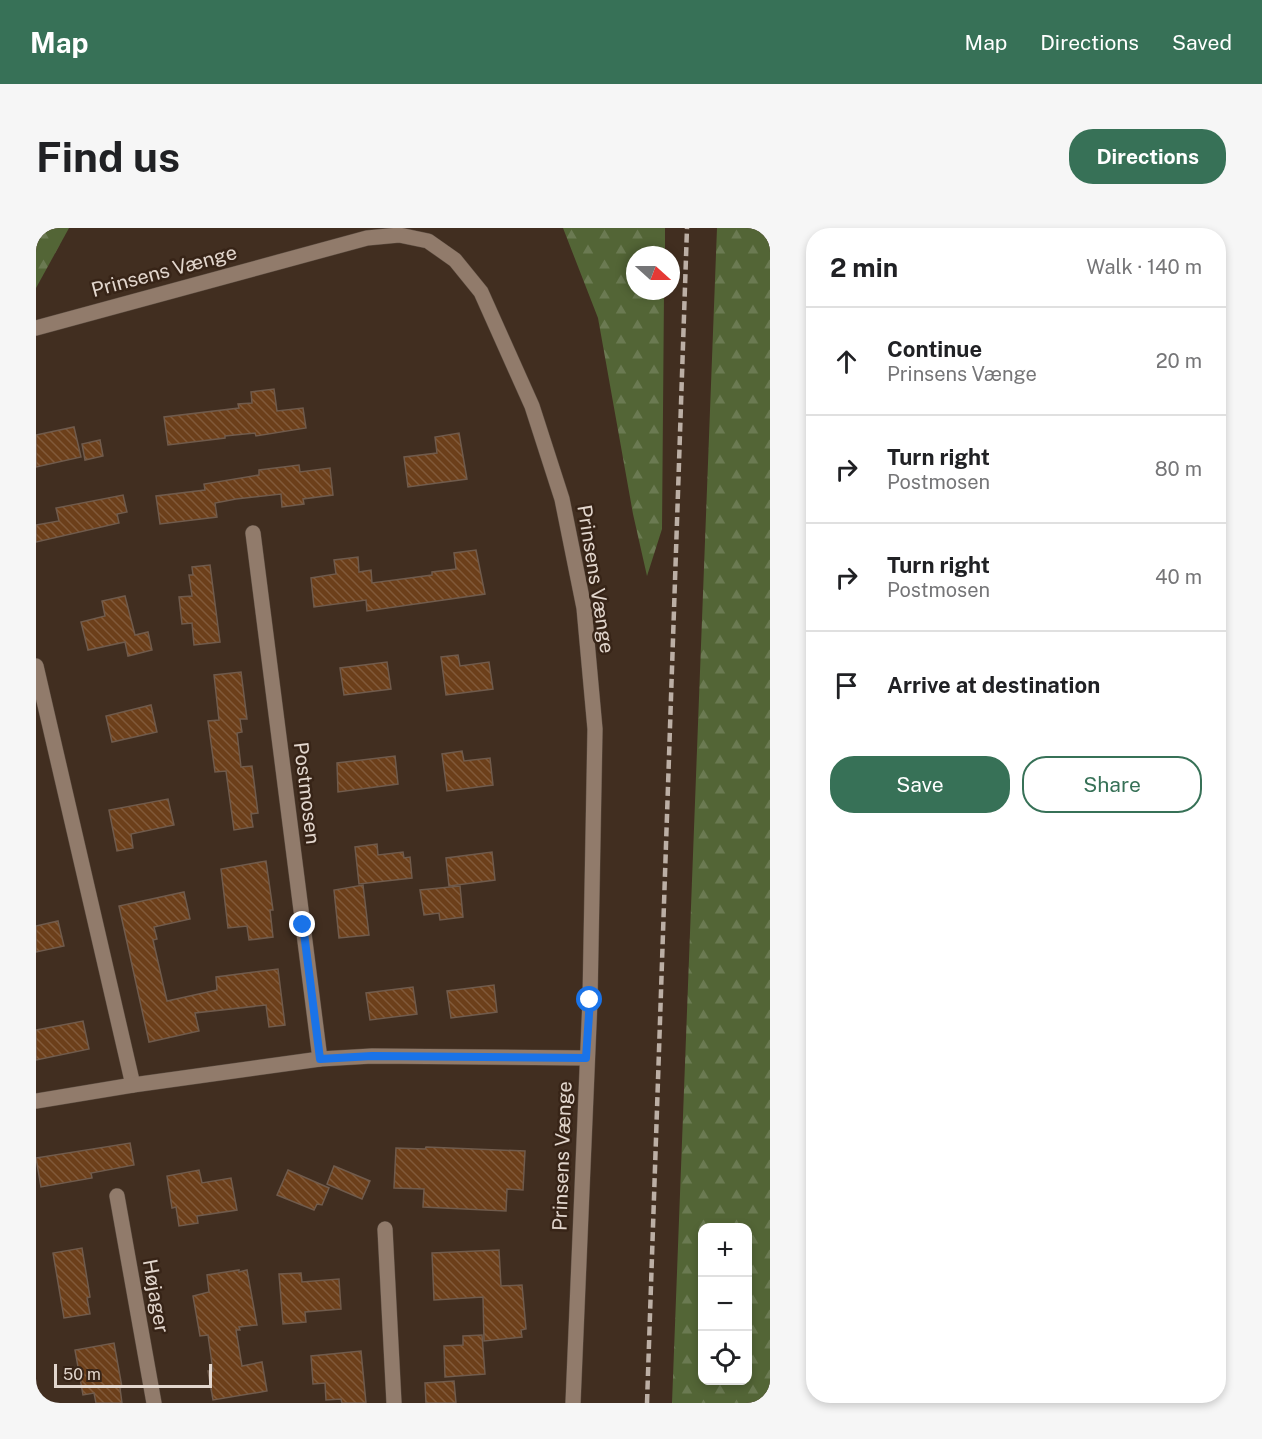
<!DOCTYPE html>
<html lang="en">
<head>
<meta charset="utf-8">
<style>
  :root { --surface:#fff; --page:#f6f6f6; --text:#202124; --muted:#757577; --line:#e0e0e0; --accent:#377157 }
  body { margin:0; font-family:"Public Sans",sans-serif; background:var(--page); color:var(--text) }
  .controls { position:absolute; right:18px; bottom:18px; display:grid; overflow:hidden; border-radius:12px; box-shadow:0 3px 9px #0003 }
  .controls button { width:54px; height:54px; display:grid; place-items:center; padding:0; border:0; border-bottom:2px solid var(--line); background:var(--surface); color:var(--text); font:30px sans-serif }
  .compass { position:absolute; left:590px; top:18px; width:54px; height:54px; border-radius:50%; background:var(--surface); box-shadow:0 3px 9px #0003; rotate:111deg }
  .scale { position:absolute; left:18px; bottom:15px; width:158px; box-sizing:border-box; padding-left:6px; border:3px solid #e2d6cd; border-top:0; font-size:16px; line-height:21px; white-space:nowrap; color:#e2d6cd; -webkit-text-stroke:4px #372417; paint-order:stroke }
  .stop { position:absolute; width:18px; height:18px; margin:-14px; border:4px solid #1a73e8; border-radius:50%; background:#fff }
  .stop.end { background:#1a73e8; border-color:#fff; box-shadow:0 2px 6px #0008 }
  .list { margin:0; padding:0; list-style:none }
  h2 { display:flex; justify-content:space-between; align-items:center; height:78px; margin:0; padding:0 24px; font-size:26px }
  h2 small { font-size:20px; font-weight:400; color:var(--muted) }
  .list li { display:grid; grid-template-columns:39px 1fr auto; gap:18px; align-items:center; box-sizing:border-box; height:108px; padding:0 24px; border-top:2px solid var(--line) }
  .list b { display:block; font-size:22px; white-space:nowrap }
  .list p { margin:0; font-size:20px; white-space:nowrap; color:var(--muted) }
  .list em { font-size:20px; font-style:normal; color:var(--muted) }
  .actions { display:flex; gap:12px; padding:18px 24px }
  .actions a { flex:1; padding:14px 0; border:2px solid var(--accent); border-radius:24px; text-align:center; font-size:21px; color:var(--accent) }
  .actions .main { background:var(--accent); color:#fff }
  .icon { flex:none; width:33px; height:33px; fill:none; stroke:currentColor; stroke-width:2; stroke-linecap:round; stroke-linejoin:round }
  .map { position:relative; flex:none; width:734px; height:1175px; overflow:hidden; border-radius:24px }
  header { display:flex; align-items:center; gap:36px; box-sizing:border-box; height:84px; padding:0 30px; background:var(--accent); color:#fff }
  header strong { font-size:28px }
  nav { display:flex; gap:33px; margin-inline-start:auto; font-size:21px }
  .intro { display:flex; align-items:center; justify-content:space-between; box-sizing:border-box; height:144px; padding:0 36px }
  h1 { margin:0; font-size:42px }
  .button { padding:15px 27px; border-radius:24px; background:var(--accent); color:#fff; font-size:21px; font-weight:700 }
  main { display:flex; gap:36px; padding:0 36px }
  aside { flex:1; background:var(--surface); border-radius:24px; box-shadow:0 3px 9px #0003 }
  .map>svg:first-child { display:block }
  .forest { fill:url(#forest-firs); fill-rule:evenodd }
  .building { fill:url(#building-back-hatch); stroke:#705b4c; stroke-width:1.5 }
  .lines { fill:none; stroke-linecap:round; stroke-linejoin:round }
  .minor-casing { stroke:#5b4c40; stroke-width:16 }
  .tertiary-casing { stroke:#5b4c40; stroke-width:16 }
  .minor { stroke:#917b6b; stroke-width:15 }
  .tertiary { stroke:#917b6b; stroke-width:15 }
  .rail { stroke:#bcafa5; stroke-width:4.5; stroke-dasharray:9 4.5; stroke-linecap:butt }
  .route { stroke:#1a73e8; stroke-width:8 }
  .labels { text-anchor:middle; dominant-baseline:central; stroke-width:5; stroke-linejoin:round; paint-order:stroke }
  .street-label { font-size:20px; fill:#e2d6cd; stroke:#372417 }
</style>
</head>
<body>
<header>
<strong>Map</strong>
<nav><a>Map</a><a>Directions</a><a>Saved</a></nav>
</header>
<div class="intro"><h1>Find us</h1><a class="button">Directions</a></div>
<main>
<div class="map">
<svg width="734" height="1175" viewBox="0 0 734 1175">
  <defs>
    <pattern id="forest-firs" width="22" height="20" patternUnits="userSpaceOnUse" patternTransform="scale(1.5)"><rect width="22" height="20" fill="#536536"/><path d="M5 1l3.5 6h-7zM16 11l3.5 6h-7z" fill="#6b7a52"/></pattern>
    <pattern id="building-back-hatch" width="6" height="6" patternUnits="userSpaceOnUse" patternTransform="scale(1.5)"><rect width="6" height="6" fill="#6c3f1a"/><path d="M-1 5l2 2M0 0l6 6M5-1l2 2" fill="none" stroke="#815a3a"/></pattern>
  </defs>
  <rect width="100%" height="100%" fill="#412e20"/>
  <g class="forest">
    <path d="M0,0H33L0,60Z"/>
    <path d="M527,0H629V27H599V63H628L626,301L611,348L597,286L562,90Z"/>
    <path d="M681,0H734V1175H636ZM666,1000H712V1152H666Z"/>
  </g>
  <g class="building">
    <path d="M238,161L241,183L267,180L270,200L220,208L219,205L189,208V210L132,217L128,189L203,180L202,176L216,175L215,164Z"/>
    <path d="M38,199L45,229L0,239V207Z"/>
    <path d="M423,205L431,251L372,259L368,229L401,225L399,209Z"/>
    <path d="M64,212L67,228L49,232L46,216Z"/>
    <path d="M263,237L264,244L294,240L297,267L267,271L268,276L246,279L245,266L200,271L179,275L181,289L124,296L120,268L169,262L168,256L223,247V242Z"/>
    <path d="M87,267L91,284L81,286L83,295L0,314V297L23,293L20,280Z"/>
    <path d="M440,322L449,366L331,383L330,372L278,379L275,350L300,346L298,332L322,329L323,344L335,342L336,355L396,347V344L420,341L418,325Z"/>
    <path d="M174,337L184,414L158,417L156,395L146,396L143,369L156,368L153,347H157L156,339Z"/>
    <path d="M89,368L99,407L112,404L116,422L92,428L89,414L52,422L45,394L69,388L66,373Z"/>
    <path d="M422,427L424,438L453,434L457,461L410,467L405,429Z"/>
    <path d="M351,434L355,461L308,467L304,440Z"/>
    <path d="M205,444L211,491H204L206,504L201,505L205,539L216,538L222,585L215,586L217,599L198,602L190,543L179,544L172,493L183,492L178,447Z"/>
    <path d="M115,477L121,504L76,514L70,488Z"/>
    <path d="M426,523L428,533L454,530L457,557L411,563L406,526Z"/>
    <path d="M359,528L362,556L302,564L301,535Z"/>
    <path d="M132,571L138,597L95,606L97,620L81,623L73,582Z"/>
    <path d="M341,616L342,627L367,624L368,630L374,629L376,650L323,656L319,619Z"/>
    <path d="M456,624L459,652L413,658L410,630Z"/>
    <path d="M230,633L237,682H234L237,709L213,712L211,698L192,700L185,641Z"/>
    <path d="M327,657L333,707L303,710L298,662Z"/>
    <path d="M424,658L427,689L404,692L403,685L388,687L384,662Z"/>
    <path d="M148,664L154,691L118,699L121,711L117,712L131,773L181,762L180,749L242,741L249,797L233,799L230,777L159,785L163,803L113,814L83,678Z"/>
    <path d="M22,693L28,718L0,724V698Z"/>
    <path d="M458,757L461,784L415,790L411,763Z"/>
    <path d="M377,759L381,786L334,792L330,765Z"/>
    <path d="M47,793L53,821L0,832V802Z"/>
    <path d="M94,915L98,937L55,945L56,950L5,959L0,930Z"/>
    <path d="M390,919L489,923L487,962L471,961L470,983L387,979L388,961L358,960L360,920L389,921Z"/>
    <path d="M298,938L334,953L326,971L291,956Z"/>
    <path d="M163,942L166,955L195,950L201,982L161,988L162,995L143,998L140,979L136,980L131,948Z"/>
    <path d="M252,942L293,960L286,977L281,976L278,982L241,967Z"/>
    <path d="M46,1020L54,1069L51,1070L54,1086L28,1090L17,1025Z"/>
    <path d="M463,1022L465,1058L486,1057L490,1101L485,1102L486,1109L448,1113L447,1069L398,1072L396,1025Z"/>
    <path d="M203,1042V1044L211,1042L221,1097L203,1099L204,1102H200L206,1138L226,1134L231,1163L177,1172L172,1143H177L172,1107L164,1108L157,1068L173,1064L171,1047Z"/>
    <path d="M265,1045L266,1054L303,1051L305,1081L269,1084L270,1094L247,1096L243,1046Z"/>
    <path d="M446,1107L449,1146L409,1149L408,1118L427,1117V1108Z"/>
    <path d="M78,1115L86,1159L84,1160L86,1175H60L58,1165L47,1167L39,1122Z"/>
    <path d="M325,1123L330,1175H306L305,1171L290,1172L289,1155L277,1156L275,1128Z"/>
    <path d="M418,1153L420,1175H390L389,1155Z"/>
  </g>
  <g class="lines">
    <defs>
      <g id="minor">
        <path d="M217,305L284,831"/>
        <path d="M0,438L97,857"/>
        <path d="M0,873L97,857L284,831L336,828L550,830"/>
        <path d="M81,968L118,1175"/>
        <path d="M349,1001L358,1175"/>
      </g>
      <path id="tertiary" d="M0,100L331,10L363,7L392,13L419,32L445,64L496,178L526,271L548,380L559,501L554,772L537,1175"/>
    </defs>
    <use href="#minor" class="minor-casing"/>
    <use href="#tertiary" class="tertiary-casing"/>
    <use href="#minor" class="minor"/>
    <use href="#tertiary" class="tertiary"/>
    <path class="rail" d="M611,1175L651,0"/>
  </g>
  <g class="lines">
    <path class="route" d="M267,697L284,831L336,828L550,830L554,772"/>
  </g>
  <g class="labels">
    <g class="street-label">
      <text transform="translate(128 43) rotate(-15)">Prinsens Vænge</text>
      <text transform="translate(560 351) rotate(81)">Prinsens Vænge</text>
      <text transform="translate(271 565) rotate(83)">Postmosen</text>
      <text transform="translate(526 928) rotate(-88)">Prinsens Vænge</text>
      <text transform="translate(120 1068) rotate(80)">Højager</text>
    </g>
  </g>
</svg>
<div class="controls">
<button>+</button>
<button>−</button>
<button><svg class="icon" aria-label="locate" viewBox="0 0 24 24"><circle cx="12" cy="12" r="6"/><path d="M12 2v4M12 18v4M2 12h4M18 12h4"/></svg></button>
</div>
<svg class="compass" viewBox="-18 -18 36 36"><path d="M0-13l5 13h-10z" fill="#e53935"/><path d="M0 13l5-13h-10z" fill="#757577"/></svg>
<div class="scale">50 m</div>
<div class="stop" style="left:554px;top:772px"></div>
<div class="stop end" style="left:267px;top:697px"></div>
</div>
<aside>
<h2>2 min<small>Walk · 140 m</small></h2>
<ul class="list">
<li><svg class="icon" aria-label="ahead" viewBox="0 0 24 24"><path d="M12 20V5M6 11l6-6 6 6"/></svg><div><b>Continue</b><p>Prinsens Vænge</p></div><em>20 m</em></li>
<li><svg class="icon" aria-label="right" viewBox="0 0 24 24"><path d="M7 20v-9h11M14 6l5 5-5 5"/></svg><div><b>Turn right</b><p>Postmosen</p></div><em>80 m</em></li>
<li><svg class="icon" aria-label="right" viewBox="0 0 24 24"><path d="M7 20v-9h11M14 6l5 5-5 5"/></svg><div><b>Turn right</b><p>Postmosen</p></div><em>40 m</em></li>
<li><svg class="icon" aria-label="arrive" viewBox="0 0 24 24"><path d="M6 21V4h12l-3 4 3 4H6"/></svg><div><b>Arrive at destination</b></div></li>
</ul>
<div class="actions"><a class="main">Save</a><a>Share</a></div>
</aside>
</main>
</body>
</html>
